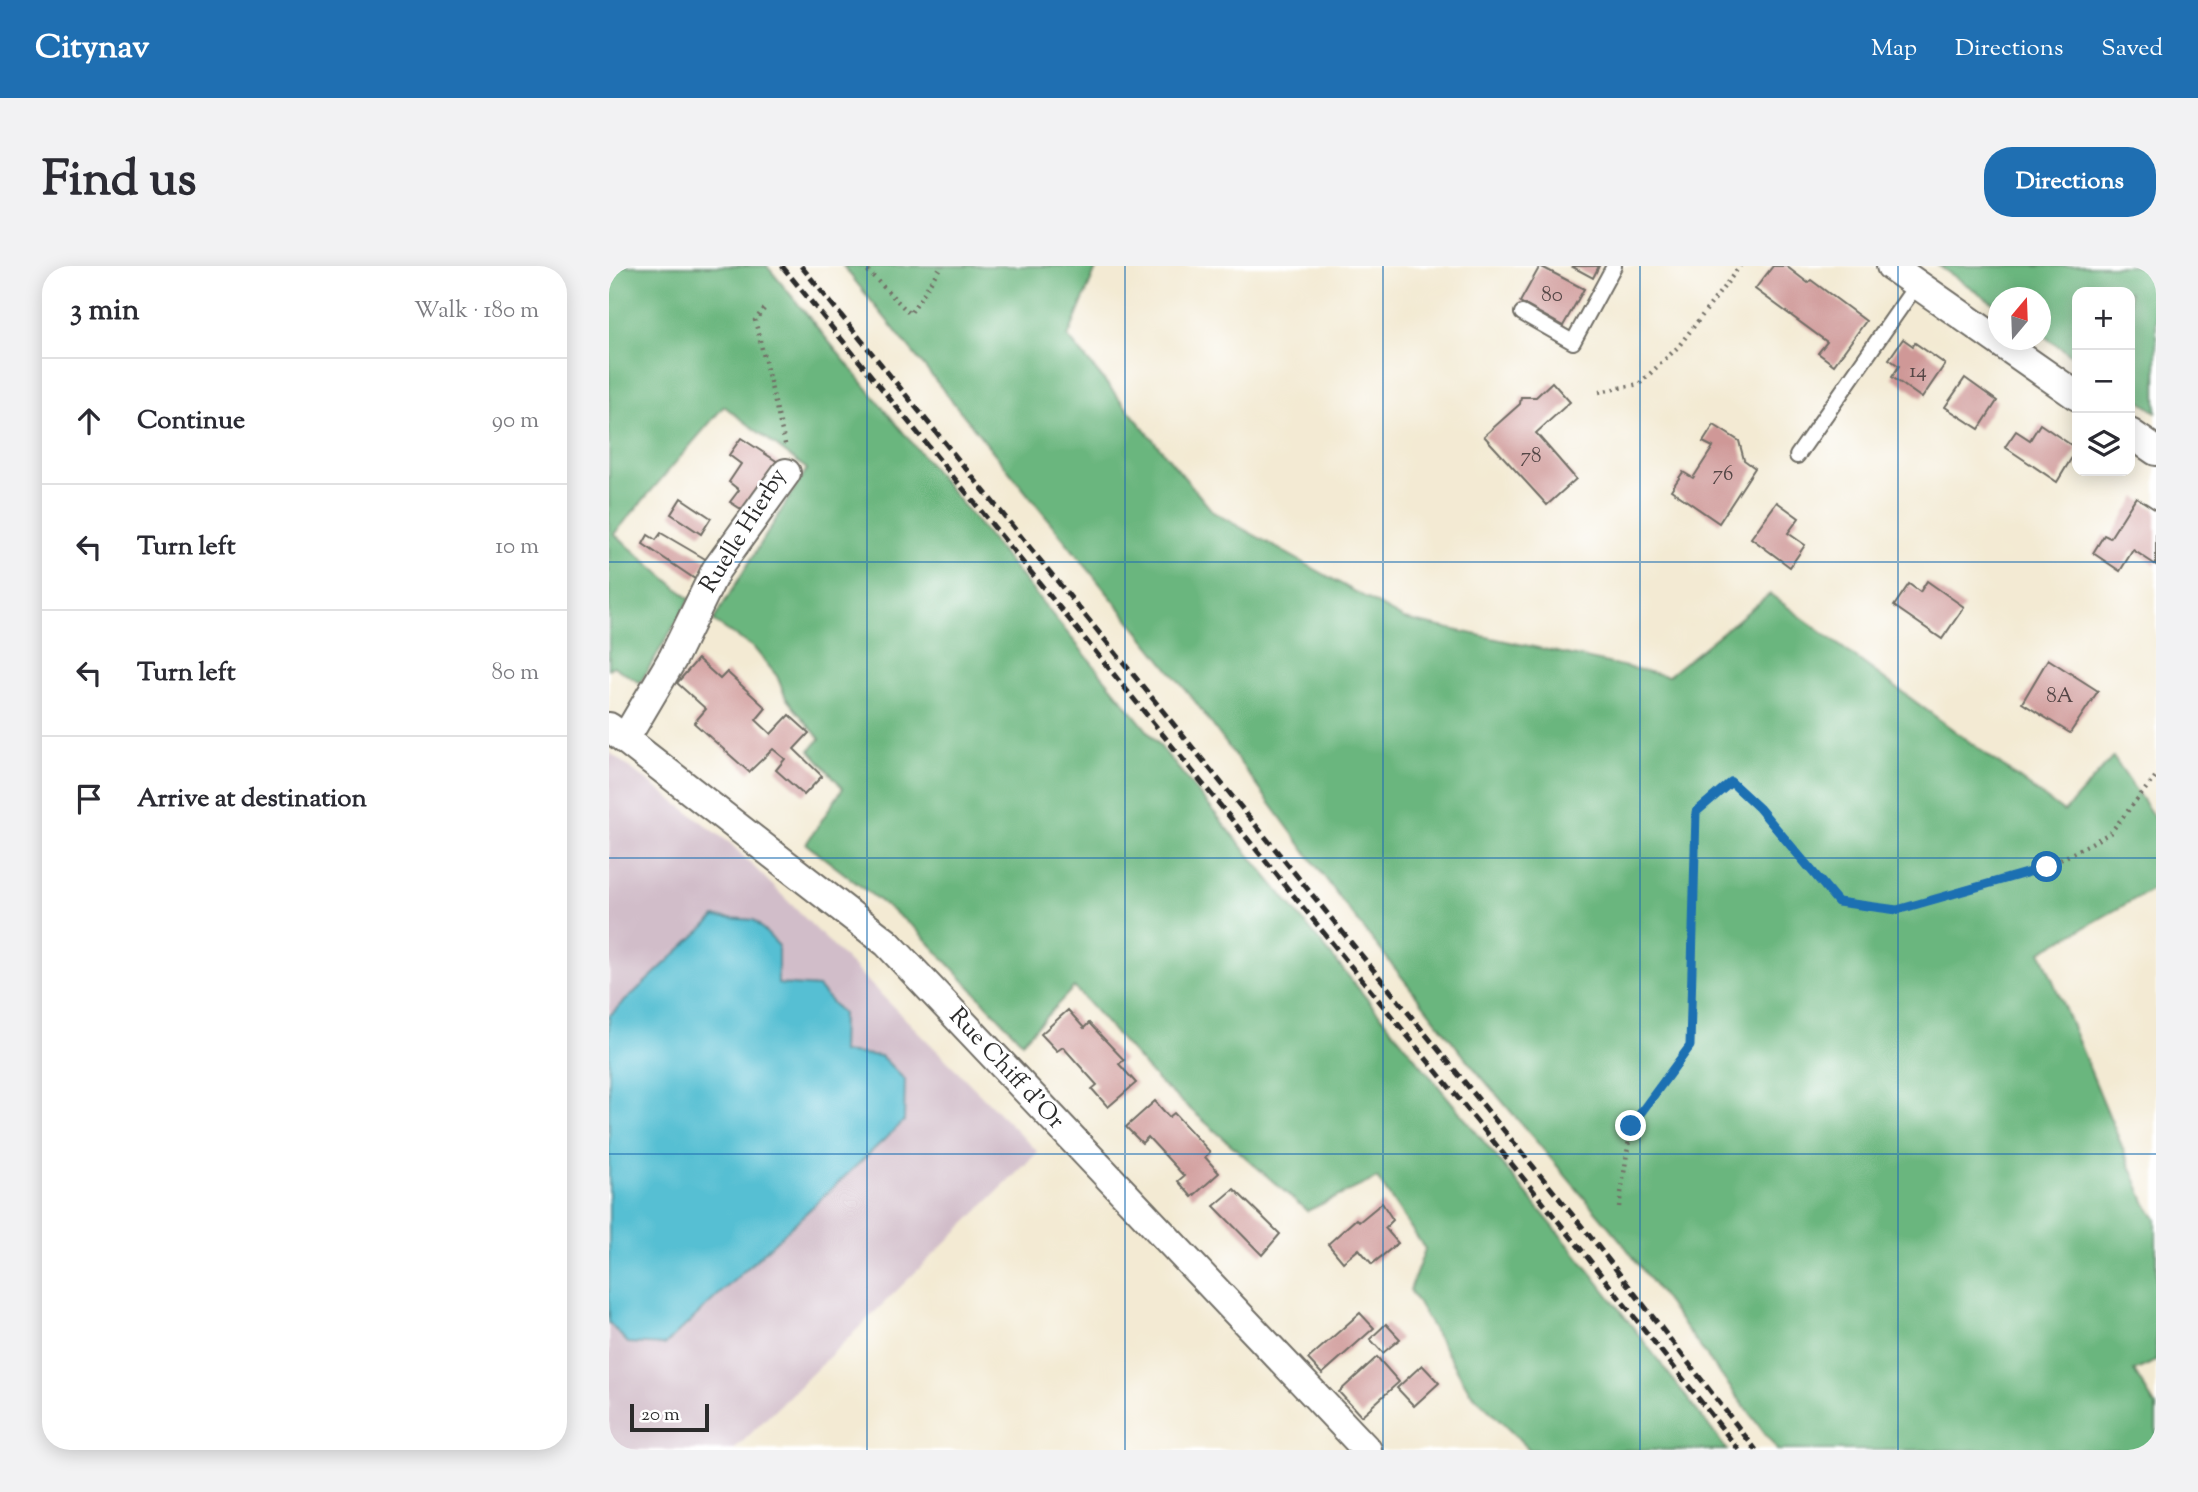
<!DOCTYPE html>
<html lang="en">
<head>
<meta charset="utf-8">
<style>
  :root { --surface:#fff; --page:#f2f2f3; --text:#2b2b33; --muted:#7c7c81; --line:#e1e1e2; --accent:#1f6fb2 }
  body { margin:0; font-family:"Sorts Mill Goudy",serif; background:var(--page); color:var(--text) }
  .controls { position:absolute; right:21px; top:21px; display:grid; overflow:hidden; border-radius:14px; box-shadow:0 4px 18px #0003 }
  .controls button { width:63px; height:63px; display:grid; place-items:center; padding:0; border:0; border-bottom:2px solid var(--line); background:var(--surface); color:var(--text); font:35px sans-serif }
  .compass { position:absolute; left:1379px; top:21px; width:63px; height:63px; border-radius:50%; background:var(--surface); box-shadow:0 4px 18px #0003; rotate:19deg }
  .scale { position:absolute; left:21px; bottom:18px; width:79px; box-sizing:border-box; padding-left:7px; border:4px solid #2b2b2b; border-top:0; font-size:19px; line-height:24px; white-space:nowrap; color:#2b2b2b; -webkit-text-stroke:5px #fff; paint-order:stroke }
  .stop { position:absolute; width:21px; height:21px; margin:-16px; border:5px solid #1f6fb2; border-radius:50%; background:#fff }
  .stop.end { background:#1f6fb2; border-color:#fff; box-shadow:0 2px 7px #0008 }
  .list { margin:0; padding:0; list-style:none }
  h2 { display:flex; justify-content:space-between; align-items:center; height:91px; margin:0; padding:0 28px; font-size:30px }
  h2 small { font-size:23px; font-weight:400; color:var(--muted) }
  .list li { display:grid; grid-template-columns:46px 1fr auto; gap:21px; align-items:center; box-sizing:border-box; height:126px; padding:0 28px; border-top:2px solid var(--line) }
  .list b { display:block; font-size:26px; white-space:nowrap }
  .list em { font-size:23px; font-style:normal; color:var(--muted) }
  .icon { flex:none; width:38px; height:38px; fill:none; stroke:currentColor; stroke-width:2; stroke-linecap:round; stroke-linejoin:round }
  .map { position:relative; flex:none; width:1547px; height:1184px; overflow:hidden; border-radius:28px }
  header { display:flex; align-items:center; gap:42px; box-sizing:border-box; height:98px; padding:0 35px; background:var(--accent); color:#fff }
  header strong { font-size:33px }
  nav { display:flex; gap:38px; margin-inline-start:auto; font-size:24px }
  .intro { display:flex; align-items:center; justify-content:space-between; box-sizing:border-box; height:168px; padding:0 42px }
  h1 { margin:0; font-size:49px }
  .button { padding:18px 32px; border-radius:28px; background:var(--accent); color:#fff; font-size:24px; font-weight:700 }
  main { display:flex; gap:42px; padding:0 42px }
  aside { flex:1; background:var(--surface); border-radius:28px; box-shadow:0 4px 18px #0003 }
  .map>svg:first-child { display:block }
  .industrial { fill:#d1bdc9 }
  .forest { fill:#6ab67e; stroke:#4a7054; stroke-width:2 }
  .water { fill:#57bfd3; stroke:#41757f; stroke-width:2 }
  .building { fill:#cf9897 }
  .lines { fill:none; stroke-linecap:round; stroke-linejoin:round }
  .lane-casing { stroke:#716e66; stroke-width:18 }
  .street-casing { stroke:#716e66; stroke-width:32 }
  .path { stroke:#716e66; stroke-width:4.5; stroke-dasharray:2 5; stroke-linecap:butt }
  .lane { stroke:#fff; stroke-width:14 }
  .street { stroke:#fff; stroke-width:28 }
  .rail { stroke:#2b2b2b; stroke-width:5; stroke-dasharray:10 5; stroke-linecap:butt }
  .route { stroke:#1f6fb2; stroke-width:9 }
  .grid { fill:none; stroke:#1f6fb2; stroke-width:2; stroke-opacity:0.55 }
  .labels { text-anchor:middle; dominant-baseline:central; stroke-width:5; stroke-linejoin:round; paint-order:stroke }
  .number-label { font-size:21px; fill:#544646 }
  .street-label { font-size:24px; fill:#2b2b2b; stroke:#fff }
</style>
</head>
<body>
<header>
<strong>Citynav</strong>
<nav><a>Map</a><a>Directions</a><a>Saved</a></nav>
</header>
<div class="intro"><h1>Find us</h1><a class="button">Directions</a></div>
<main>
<aside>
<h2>3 min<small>Walk · 180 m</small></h2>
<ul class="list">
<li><svg class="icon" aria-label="ahead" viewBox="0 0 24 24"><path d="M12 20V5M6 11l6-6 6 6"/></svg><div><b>Continue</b></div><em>90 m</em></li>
<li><svg class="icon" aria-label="left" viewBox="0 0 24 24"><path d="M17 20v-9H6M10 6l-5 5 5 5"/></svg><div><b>Turn left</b></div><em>10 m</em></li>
<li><svg class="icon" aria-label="left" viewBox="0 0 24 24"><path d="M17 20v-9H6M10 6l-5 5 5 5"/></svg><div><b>Turn left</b></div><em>80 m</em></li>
<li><svg class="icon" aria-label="arrive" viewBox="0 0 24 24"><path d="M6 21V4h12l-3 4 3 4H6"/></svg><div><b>Arrive at destination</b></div></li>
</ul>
</aside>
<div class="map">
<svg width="1547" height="1184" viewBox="0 0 1547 1184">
  <rect width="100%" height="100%" fill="#fff"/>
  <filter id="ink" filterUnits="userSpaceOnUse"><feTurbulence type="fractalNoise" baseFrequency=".0143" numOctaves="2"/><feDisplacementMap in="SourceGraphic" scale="14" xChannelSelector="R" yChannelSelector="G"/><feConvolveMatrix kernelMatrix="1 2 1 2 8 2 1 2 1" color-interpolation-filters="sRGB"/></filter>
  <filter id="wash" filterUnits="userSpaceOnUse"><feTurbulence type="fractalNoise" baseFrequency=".00686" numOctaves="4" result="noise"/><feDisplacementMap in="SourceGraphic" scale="28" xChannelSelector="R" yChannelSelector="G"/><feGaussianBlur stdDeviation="1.57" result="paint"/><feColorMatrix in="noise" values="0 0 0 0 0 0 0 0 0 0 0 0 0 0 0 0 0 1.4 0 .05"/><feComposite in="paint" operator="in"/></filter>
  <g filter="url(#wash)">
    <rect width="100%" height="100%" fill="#f3ead3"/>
    <path class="industrial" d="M0,486L122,578L429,886L125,1184H0Z"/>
    <g class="forest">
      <path d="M0,0H158L984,1009L1118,1184H921L861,1126L801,1024L816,983L768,912L698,945L549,815L465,721L413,776L307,663L197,578L234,522L201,484L211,473L177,432L168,410L145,382L104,355L198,203L115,140L5,268L81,333L31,417L4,400L0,403Z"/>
      <path d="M234,0H488L459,71L604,246L795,353L1059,410L1161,328L1455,546L1504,491L1547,554V621L1432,686L1537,938L1547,953V1095L1525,1105L1547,1141V1184H1168L1012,975L859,795L736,639L585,434Z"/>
      <path d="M1330,0H1547V146L1521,128V26H1468V93L1432,68V32H1390L1389,40Z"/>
    </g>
    <path class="water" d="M106,651L145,654L169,679V718L209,721L233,748L232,786L272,790L296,814L295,855L56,1079L19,1077L0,1057V750Z"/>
    <g id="blocks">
      <g class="building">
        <path d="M931,0L975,23L954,60L911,36Z"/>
        <path d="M962,0H990L984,12Z"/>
        <path d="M1164,0H1177L1199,17L1202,14L1257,55L1225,99L1209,87L1218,76L1146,23Z"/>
        <path d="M1294,73L1304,80L1306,77L1336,98L1313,132L1283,111L1290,100L1280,93Z"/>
        <path d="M1356,112L1388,135L1370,163L1336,141Z"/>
        <path d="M943,116L961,136L927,167L967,213L938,239L875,170L911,138L912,131H927Z"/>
        <path d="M1431,158L1468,183L1448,216L1396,181L1407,165L1421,174Z"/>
        <path d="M1105,159L1130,175L1135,194L1146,202L1110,257L1062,224L1074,206L1084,212L1104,181L1094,176Z"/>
        <path d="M132,172L172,198L140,248L121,236L130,224L120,216L132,198L120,189Z"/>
        <path d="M1527,231L1547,244V299L1524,284L1511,305L1484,287L1495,269L1501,272Z"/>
        <path d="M72,232L102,252L92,268L62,248Z"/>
        <path d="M1168,236L1190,252L1179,267L1196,279L1181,301L1142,272Z"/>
        <path d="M52,267L98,294L86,313L34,278L39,269L47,274Z"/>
        <path d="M1318,315L1355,341L1333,373L1285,340L1300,318L1311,326Z"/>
        <path d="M89,393L111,413L118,406L157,442L147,454L162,468L180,449L200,467L185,483L213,510L195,529L167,504L176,493L164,483L140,506L85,457L97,443L68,417Z"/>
        <path d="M1439,393L1489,425L1461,467L1413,437Z"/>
        <path d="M459,744L475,762L480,757L515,794L510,798L527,817L499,841L483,823L488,819L470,799L454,781L448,785L432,768Z"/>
        <path d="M546,835L560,851L565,847L601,886L596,891L610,907L583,931L569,915L575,910L539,871L533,877L517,861Z"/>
        <path d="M625,923L671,968L653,989L605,940Z"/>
        <path d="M773,937L784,954L776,962L789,977L763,998L750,983L734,996L719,978L747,953L750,956Z"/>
        <path d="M751,1047L765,1062L713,1108L699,1093Z"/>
        <path d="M777,1058L791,1073L774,1087L761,1073Z"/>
        <path d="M768,1091L790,1116L752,1150L730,1126Z"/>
        <path d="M813,1099L830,1117L805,1140L788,1122Z"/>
      </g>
    </g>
  </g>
  <g filter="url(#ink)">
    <use href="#blocks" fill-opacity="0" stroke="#716e66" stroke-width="2"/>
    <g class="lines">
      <defs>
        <g id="lane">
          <path d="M913,47L964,76L1005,0"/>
          <path d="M1188,190L1308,18"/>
        </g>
        <g id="street">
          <path d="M1282,0L1468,130"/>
          <path d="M1521,167L1547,185"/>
          <path d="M0,461L278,677L758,1184"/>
          <path d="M16,473L64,392L107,304L177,207"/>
        </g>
      </defs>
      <use href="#lane" class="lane-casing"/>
      <use href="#street" class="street-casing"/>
      <g class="path">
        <path d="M254,0L301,48L332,0"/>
        <path d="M155,43L146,54L177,182"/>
        <path d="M990,126L1030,118L1069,81L1131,0"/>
        <path d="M1010,941L1022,860L1081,780L1087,546L1123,516L1150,543L1229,637L1288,644L1438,601L1501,567L1547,510"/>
      </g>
      <use href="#lane" class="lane"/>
      <use href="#street" class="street"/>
      <g class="rail">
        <path d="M173,0L975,987L1130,1184"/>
        <path d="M192,0L988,979L1147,1184"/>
      </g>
    </g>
  </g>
  <g class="lines" filter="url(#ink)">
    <path class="route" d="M1022,860L1081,780L1087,546L1122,516L1150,542L1229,636L1288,644L1438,601"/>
  </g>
  <path class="grid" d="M258,0V1184M516,0V1184M774,0V1184M1031,0V1184M1289,0V1184M0,296H1547M0,592H1547M0,888H1547"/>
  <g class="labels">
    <g class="number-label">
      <text x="943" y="30">80</text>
      <text x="1309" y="106">14</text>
      <text x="922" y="191">78</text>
      <text x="1114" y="209">76</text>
      <text x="1451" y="431">8A</text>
    </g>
    <g class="street-label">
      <text transform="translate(135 265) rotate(-58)">Ruelle Hierby</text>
      <text transform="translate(397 803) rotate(47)">Rue Chiff d'Or</text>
    </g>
  </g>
</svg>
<div class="controls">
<button>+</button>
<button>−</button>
<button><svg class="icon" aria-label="layers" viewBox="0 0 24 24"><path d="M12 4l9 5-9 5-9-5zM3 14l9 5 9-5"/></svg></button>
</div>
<svg class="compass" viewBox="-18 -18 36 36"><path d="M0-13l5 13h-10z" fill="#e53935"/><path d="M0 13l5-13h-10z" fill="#7c7c81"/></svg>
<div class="scale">20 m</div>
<div class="stop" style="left:1438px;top:601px"></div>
<div class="stop end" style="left:1022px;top:860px"></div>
</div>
</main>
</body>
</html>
